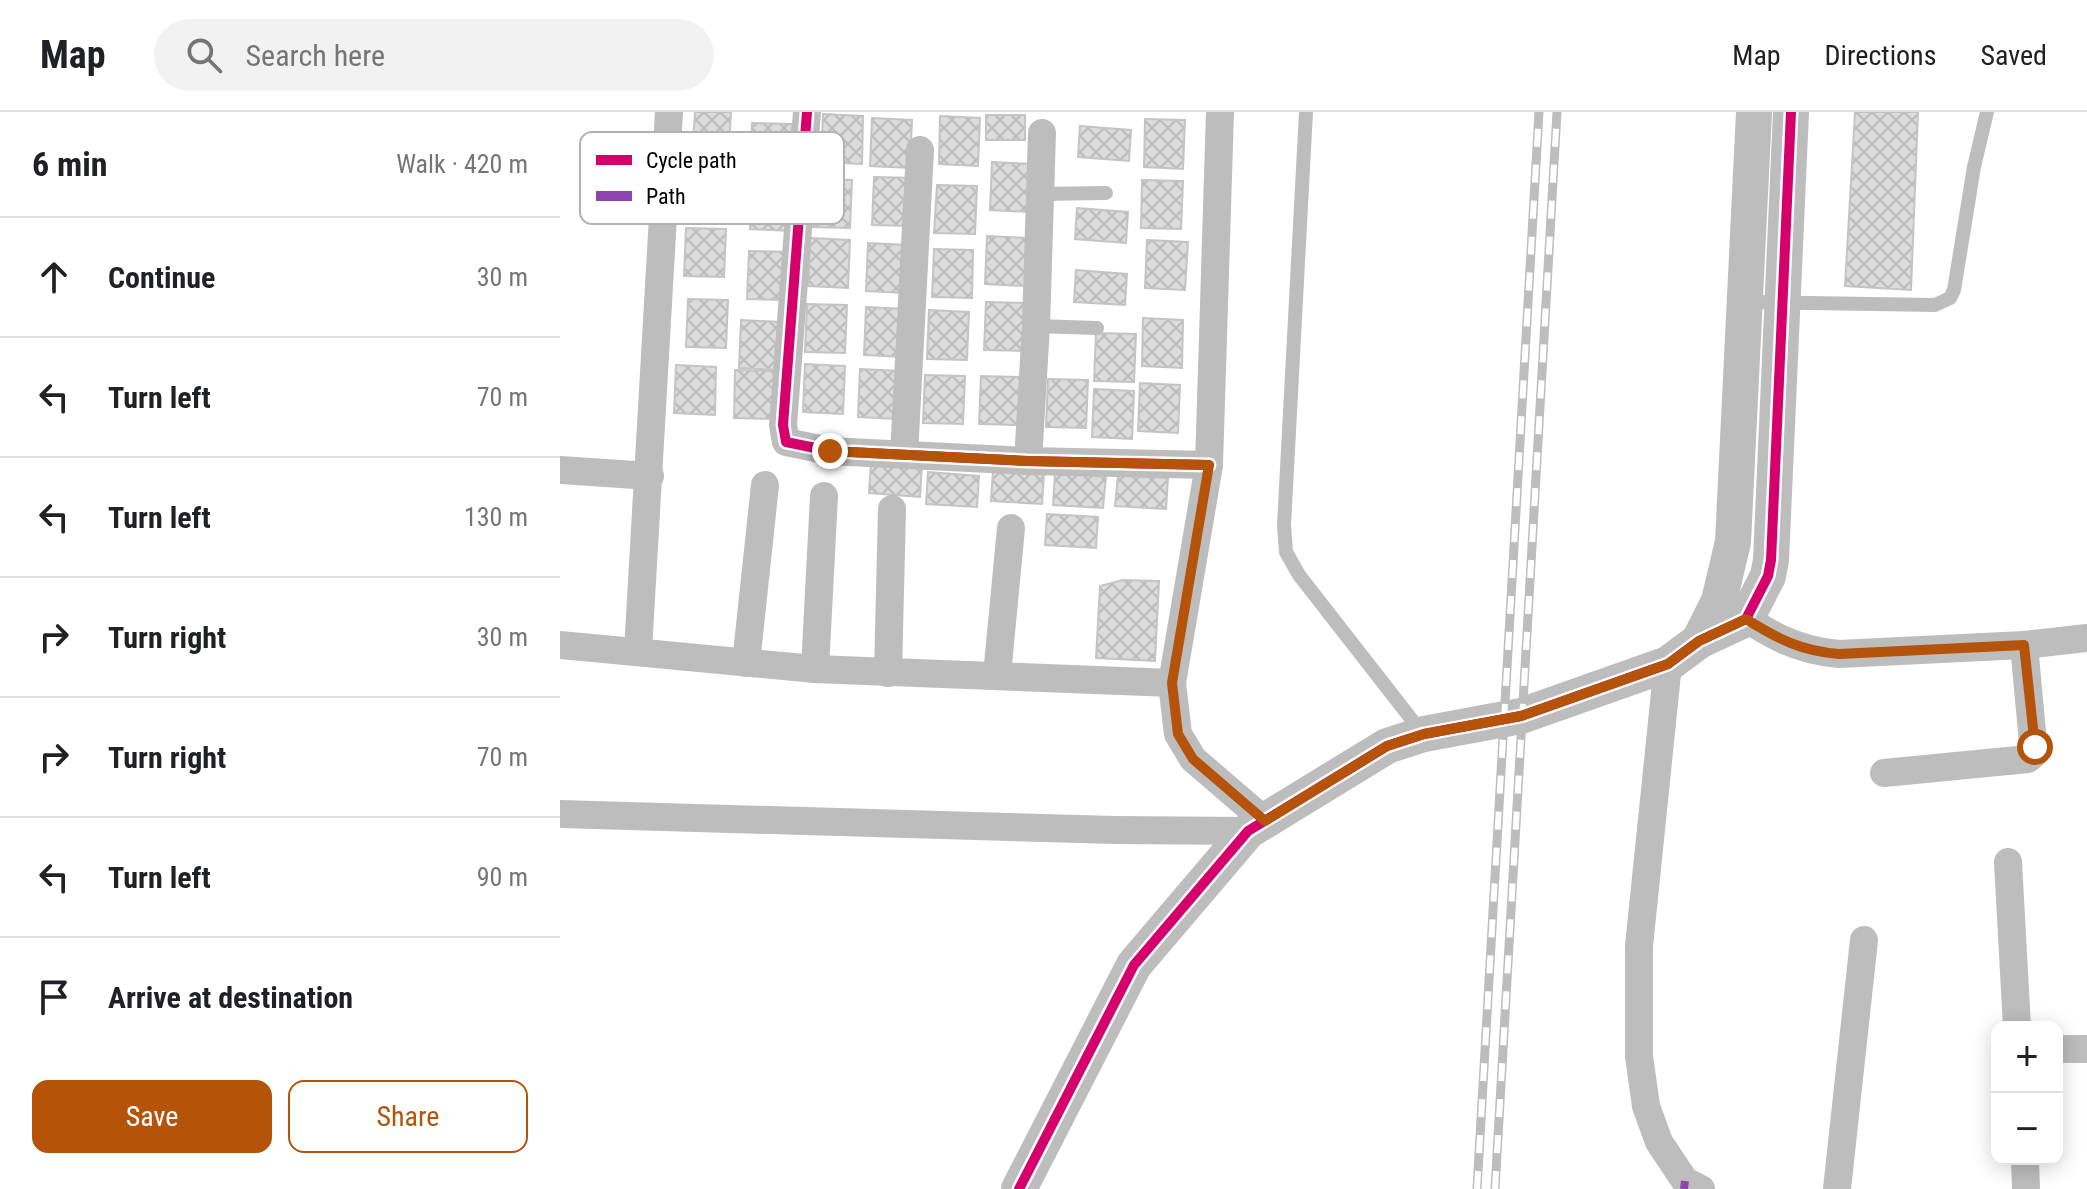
<!DOCTYPE html>
<meta charset="utf-8">
<style>
:root{--surface:#fff;--page:#f2f2f2;--text:#202124;--muted:#757577;--line:#e0e0e0;--accent:#b45309}
body{margin:0;font-family:"Roboto Condensed",sans-serif;background:var(--page);color:var(--text)}
.controls{position:absolute;right:24px;bottom:24px;display:grid;overflow:hidden;border-radius:16px;box-shadow:0 4px 20px #0003}
.controls button{width:72px;height:72px;display:grid;place-items:center;padding:0;border:0;border-bottom:2px solid var(--line);background:var(--surface);color:var(--text);font:40px sans-serif}
.stop{position:absolute;width:24px;height:24px;margin:-18px;border:6px solid #b45309;border-radius:50%;background:#fff}
.stop.end{background:#b45309;border-color:#fff;box-shadow:0 2px 8px #0008}
.list{margin:0;padding:0;list-style:none}
h2{display:flex;justify-content:space-between;align-items:center;height:104px;margin:0;padding:0 32px;font-size:34px}
h2 small{font-size:26px;font-weight:400;color:var(--muted)}
.list li{display:grid;grid-template-columns:52px 1fr auto;gap:24px;align-items:center;box-sizing:border-box;height:120px;padding:0 32px;border-top:2px solid var(--line)}
.list b{display:block;font-size:30px;white-space:nowrap}
.list em{font-size:26px;font-style:normal;color:var(--muted)}
.actions{display:flex;gap:16px;padding:24px 32px}
.actions a{flex:1;padding:18px 0;border:2px solid var(--accent);border-radius:16px;text-align:center;font-size:28px;color:var(--accent)}
.actions .main{background:var(--accent);color:#fff}
.icon{flex:none;width:44px;height:44px;fill:none;stroke:currentColor;stroke-width:2;stroke-linecap:round;stroke-linejoin:round}
.map{position:relative;flex:none;width:1527px;height:1077px;overflow:hidden}
header{display:flex;align-items:center;gap:48px;box-sizing:border-box;height:112px;padding:0 40px;background:var(--surface);border-bottom:2px solid var(--line)}
header strong{font-size:38px}
nav{display:flex;gap:44px;margin-inline-start:auto;font-size:28px}
.search{width:560px;height:72px;background:var(--page);display:flex;align-items:center;gap:20px;box-sizing:border-box;padding:0 28px;border-radius:44px;color:var(--muted);font-size:30px}
main{display:flex}
aside{flex:1;background:var(--surface)}
.map>svg:first-child{display:block}
</style>
<header>
<strong>Map</strong>
<div class="search"><svg class="icon" aria-label="search" viewBox="0 0 24 24"><circle cx="10" cy="10" r="6"/><path d="M15 15l6 6"/></svg>Search here</div>
<nav><a>Map</a><a>Directions</a><a>Saved</a></nav>
</header>
<main>
<aside>
<h2>6 min<small>Walk · 420 m</small></h2>
<ul class="list">
<li><svg class="icon" aria-label="ahead" viewBox="0 0 24 24"><path d="M12 20V5M6 11l6-6 6 6"/></svg><div><b>Continue</b></div><em>30 m</em></li>
<li><svg class="icon" aria-label="left" viewBox="0 0 24 24"><path d="M17 20v-9H6M10 6l-5 5 5 5"/></svg><div><b>Turn left</b></div><em>70 m</em></li>
<li><svg class="icon" aria-label="left" viewBox="0 0 24 24"><path d="M17 20v-9H6M10 6l-5 5 5 5"/></svg><div><b>Turn left</b></div><em>130 m</em></li>
<li><svg class="icon" aria-label="right" viewBox="0 0 24 24"><path d="M7 20v-9h11M14 6l5 5-5 5"/></svg><div><b>Turn right</b></div><em>30 m</em></li>
<li><svg class="icon" aria-label="right" viewBox="0 0 24 24"><path d="M7 20v-9h11M14 6l5 5-5 5"/></svg><div><b>Turn right</b></div><em>70 m</em></li>
<li><svg class="icon" aria-label="left" viewBox="0 0 24 24"><path d="M17 20v-9H6M10 6l-5 5 5 5"/></svg><div><b>Turn left</b></div><em>90 m</em></li>
<li><svg class="icon" aria-label="arrive" viewBox="0 0 24 24"><path d="M6 21V4h12l-3 4 3 4H6"/></svg><div><b>Arrive at destination</b></div></li>
</ul>
<div class="actions"><a class="main">Save</a><a>Share</a></div>
</aside>
<div class="map">
<svg width="1527" height="1077" viewBox="0 0 1527 1077">
<defs>
<pattern id="building-cross-hatch" width="8" height="8" patternUnits="userSpaceOnUse" patternTransform="scale(2)"><rect width="8" height="8" fill="#dcdcdc"/><path d="M0 0l8 8M0 8l8-8" fill="none" stroke="#bbb"/></pattern>
</defs>
<rect width="100%" height="100%" fill="#fff"/>
<g fill="url(#building-cross-hatch)" stroke="#c4c4c4" stroke-width="2">
<polygon points="135,0 171,0 169,33 133,31"/>
<polygon points="1295,0 1358,0 1351,178 1285,174"/>
<polygon points="263,2 303,4 302,52 261,50"/>
<rect x="426" y="3" width="39" height="25"/>
<polygon points="380,4 420,6 418,54 379,52"/>
<polygon points="312,6 352,8 350,56 310,54"/>
<polygon points="585,7 625,8 623,57 584,55"/>
<polygon points="192,11 232,12 230,61 190,59"/>
<polygon points="520,14 571,18 569,49 518,45"/>
<polygon points="432,50 472,52 470,100 430,98"/>
<polygon points="314,65 354,66 352,114 312,113"/>
<polygon points="252,67 292,68 290,116 250,115"/>
<polygon points="582,68 623,69 621,117 581,116"/>
<polygon points="192,69 232,71 230,119 190,117"/>
<polygon points="377,73 417,74 415,122 374,121"/>
<polygon points="517,96 568,100 566,131 515,127"/>
<polygon points="126,116 166,117 164,165 124,164"/>
<polygon points="427,124 467,126 465,174 425,172"/>
<polygon points="250,126 290,128 288,176 248,174"/>
<polygon points="587,128 628,130 625,178 585,176"/>
<polygon points="308,131 348,133 346,181 306,179"/>
<polygon points="374,137 413,138 412,186 372,185"/>
<polygon points="189,139 229,140 227,188 187,187"/>
<polygon points="516,158 567,162 565,193 514,190"/>
<polygon points="128,187 168,188 166,236 126,235"/>
<polygon points="426,190 466,191 464,239 424,238"/>
<polygon points="247,192 287,193 285,241 245,240"/>
<polygon points="306,195 346,197 344,245 304,243"/>
<polygon points="369,198 409,200 407,248 367,247"/>
<polygon points="583,206 623,208 622,256 582,254"/>
<polygon points="181,208 221,210 219,258 179,256"/>
<polygon points="536,221 576,222 574,270 534,269"/>
<polygon points="245,252 285,254 283,302 243,300"/>
<polygon points="116,253 156,255 155,303 114,301"/>
<polygon points="300,257 340,259 338,307 298,305"/>
<polygon points="175,258 215,259 213,307 174,306"/>
<polygon points="365,263 405,264 403,312 363,311"/>
<polygon points="421,264 461,265 459,313 419,312"/>
<polygon points="488,267 528,268 526,316 486,315"/>
<polygon points="580,271 620,273 618,321 578,319"/>
<polygon points="534,277 574,279 572,327 532,325"/>
<polygon points="311,350 362,353 360,385 309,381"/>
<polygon points="433,358 484,361 482,392 431,389"/>
<polygon points="368,360 419,364 417,395 366,392"/>
<polygon points="495,361 546,365 543,396 493,393"/>
<polygon points="558,363 608,366 606,397 555,394"/>
<polygon points="487,402 538,405 536,436 485,433"/>
<polygon points="563,468 599,469 595,549 536,546 540,474"/>
</g>
<g fill="none" stroke-linecap="round" stroke-linejoin="round">
<g stroke="#bdbdbd" stroke-width="14">
<polyline points="746,0 724,413 726,440 739,463 863,622"/>
<polyline points="480,82 546,81"/>
<polyline points="1185,190 1375,193 1390,186 1394,178 1414,55 1427,0"/>
<polyline points="476,214 537,216"/>
</g>
<g stroke="#bdbdbd" stroke-width="28">
<polyline points="247,0 223,313 226,330 270,339 468,349 649,353"/>
<polyline points="660,0 649,353 612,571 618,622 633,647 705,709"/>
<polyline points="344,343 360,38"/>
<polyline points="468,349 476,214 482,21"/>
<polyline points="0,358 90,364"/>
<path d="M1170,496C1207,521 1234,538 1279,542L1464,533L1527,526"/>
<polyline points="0,533 255,557 612,571"/>
<polyline points="78,539 109,0"/>
<polyline points="186,551 205,373"/>
<polyline points="1108,552 1079,834 1079,944 1086,994 1099,1030 1125,1069 1141,1077"/>
<polyline points="255,557 264,384"/>
<polyline points="328,561 332,397"/>
<polyline points="437,563 451,416"/>
<polyline points="1324,661 1468,647 1474,642 1464,533"/>
<polyline points="0,702 555,718 688,719"/>
<polyline points="1448,750 1457,915"/>
<polyline points="1497,937 1527,937"/>
<polyline points="1465,1047 1466,1077"/>
<polyline points="1277,1077 1304,828"/>
</g>
<g stroke="#bdbdbd" stroke-width="36">
<polyline points="1139,529 1159,489 1173,430 1194,0"/>
<polyline points="459,1077 574,853 688,719 827,634 864,622 961,604 1108,552 1139,529 1186,507 1208,464 1211,448 1231,0"/>
</g>
<defs>
<g id="rail">
<polyline points="917,1077 979,0"/>
<polyline points="935,1077 997,0"/>
</g>
</defs>
<use href="#rail" stroke="#bdbdbd" stroke-width="9"/>
<use href="#rail" stroke="#fff" stroke-width="6" stroke-dasharray="18" stroke-linecap="butt"/>
<polyline stroke="#8e44ad" stroke-width="8" stroke-dasharray="16 8" stroke-linecap="butt" points="1124,1077 1125,1069"/>
<defs>
<g id="cycleway">
<polyline points="247,0 223,313 226,330 270,339 468,349 649,353"/>
<polyline points="459,1077 574,853 688,719 827,634 864,622 961,604 1108,552 1139,529 1186,507 1208,464 1211,448 1231,0"/>
</g>
</defs>
<use href="#cycleway" stroke="#fff" stroke-width="15"/>
<use href="#cycleway" stroke="#d6006c" stroke-width="10"/>
</g>
<g fill="none" stroke-linecap="round" stroke-linejoin="round">
<path stroke="#b45309" stroke-width="10" d="M270,339L468,349L649,353L612,571L618,622L633,647L705,709L827,634L864,622L961,604L1108,552L1139,529L1186,507C1218,527 1241,539 1279,542L1464,533L1475,635"/>
</g>
<rect x="20" y="20" width="264" height="92" rx="12" fill="#fff" stroke="#b2b2b2" stroke-width="2"/>
<rect x="36" y="43" width="36" height="10" fill="#d6006c"/>
<rect x="36" y="79" width="36" height="10" fill="#8e44ad"/>
<g font-size="22" fill="#000">
<text x="86" y="56">Cycle path</text>
<text x="86" y="92">Path</text>
</g>
</svg>
<div class="controls">
<button>+</button>
<button>−</button>
</div>
<div class="stop" style="left:1475px;top:635px"></div>
<div class="stop end" style="left:270px;top:339px"></div>
</div>
</main>
